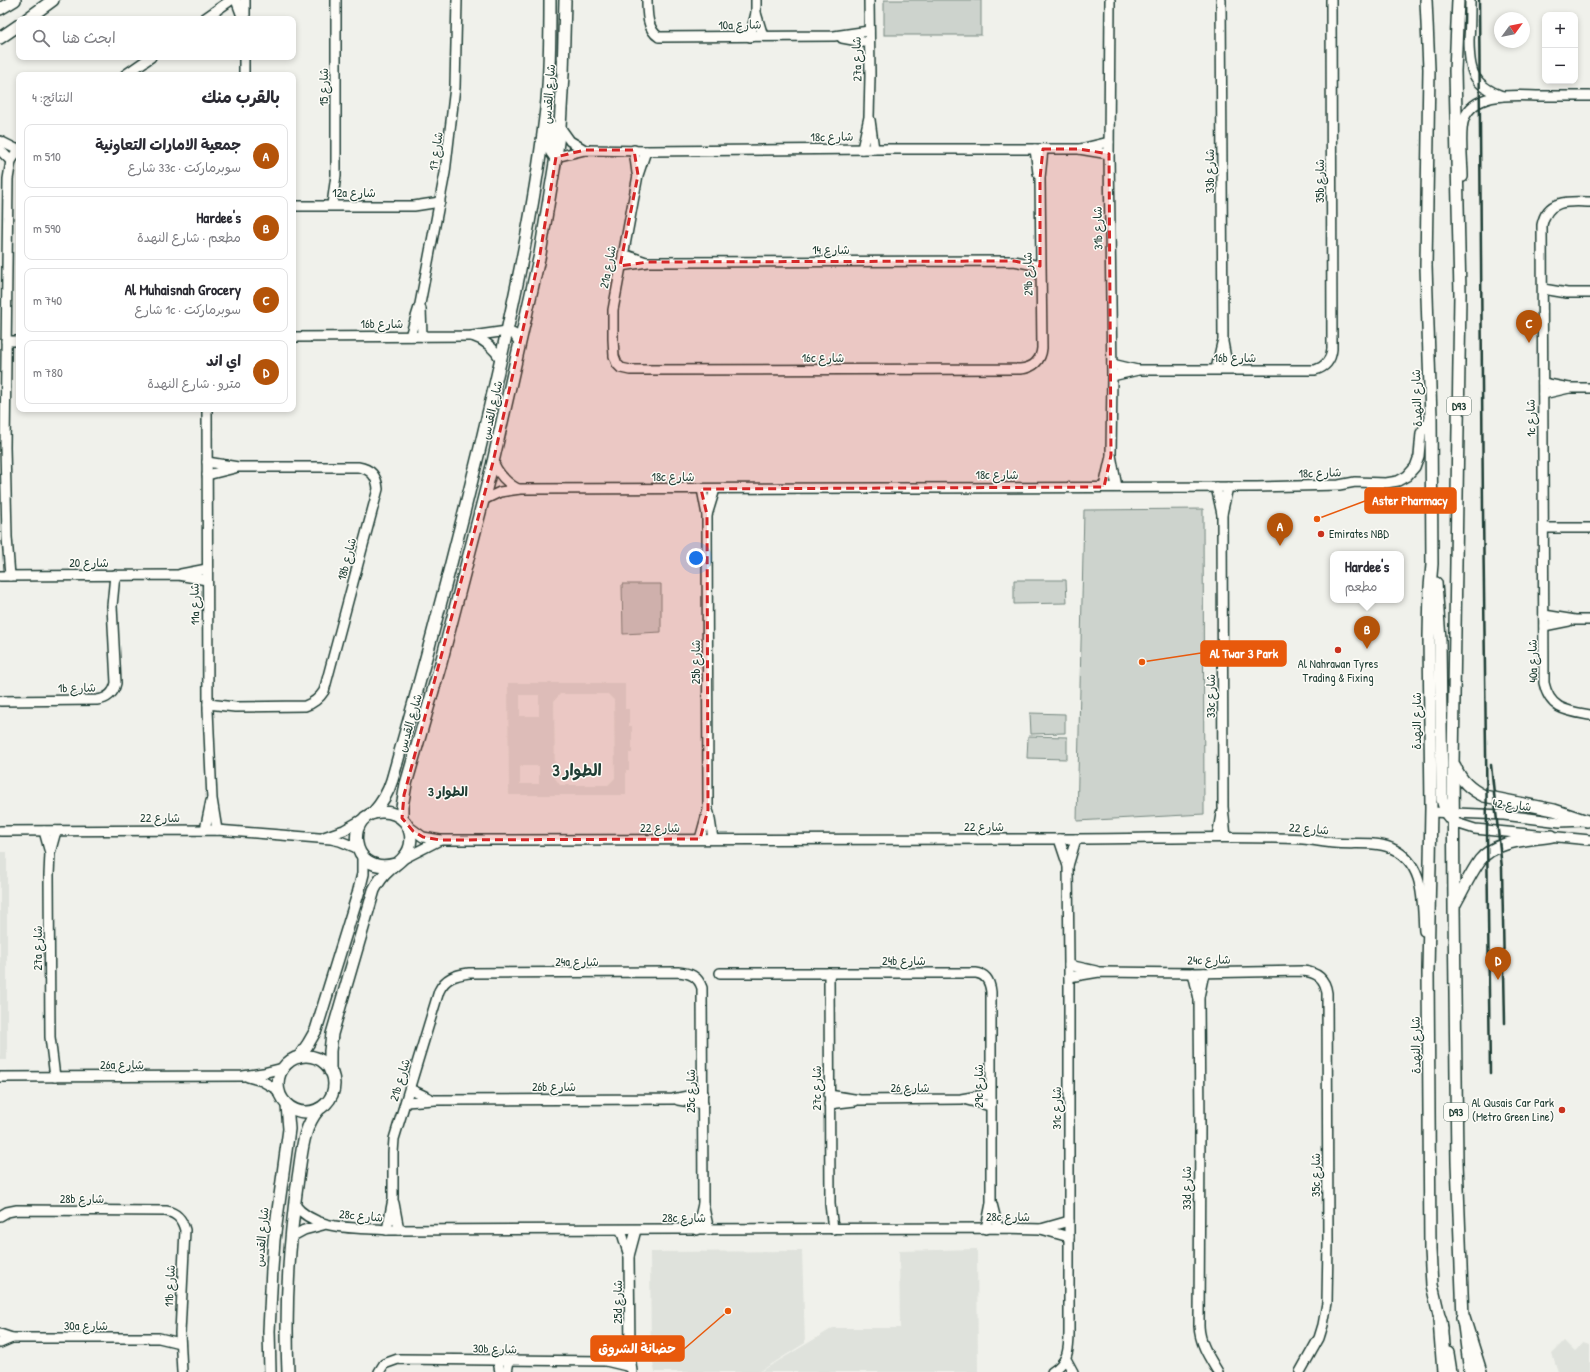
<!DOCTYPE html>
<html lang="ar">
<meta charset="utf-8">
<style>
:root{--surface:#fff;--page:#f2f2f3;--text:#2b2b33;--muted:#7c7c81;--line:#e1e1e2;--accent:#b45309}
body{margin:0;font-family:"Patrick Hand","Playpen Sans Arabic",sans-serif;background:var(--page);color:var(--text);direction:rtl}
.controls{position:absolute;right:12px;top:12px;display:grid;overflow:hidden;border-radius:8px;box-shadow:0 2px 6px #0003}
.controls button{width:36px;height:36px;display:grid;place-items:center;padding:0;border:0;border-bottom:1px solid var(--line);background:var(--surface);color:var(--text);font:20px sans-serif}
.compass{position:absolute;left:1494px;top:12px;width:36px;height:36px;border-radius:50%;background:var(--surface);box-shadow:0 2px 6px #0003;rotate:57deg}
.you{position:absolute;left:696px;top:558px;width:14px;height:14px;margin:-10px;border:3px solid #fff;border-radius:50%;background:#1a73e8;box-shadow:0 0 0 6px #1a73e833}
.badge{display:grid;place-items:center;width:26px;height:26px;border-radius:50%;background:var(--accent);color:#fff;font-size:13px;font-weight:700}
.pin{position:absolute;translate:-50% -33px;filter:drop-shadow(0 1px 2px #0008)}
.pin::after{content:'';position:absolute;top:21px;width:14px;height:12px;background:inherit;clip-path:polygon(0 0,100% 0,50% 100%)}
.popup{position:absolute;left:1330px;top:551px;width:74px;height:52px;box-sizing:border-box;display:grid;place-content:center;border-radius:8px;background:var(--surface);filter:drop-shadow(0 1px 3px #0005);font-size:13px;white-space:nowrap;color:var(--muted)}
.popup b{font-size:15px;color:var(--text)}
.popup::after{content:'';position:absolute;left:50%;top:100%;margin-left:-8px;border:8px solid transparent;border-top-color:var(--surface)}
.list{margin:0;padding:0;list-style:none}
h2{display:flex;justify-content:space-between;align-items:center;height:52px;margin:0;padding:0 16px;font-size:17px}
h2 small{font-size:13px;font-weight:400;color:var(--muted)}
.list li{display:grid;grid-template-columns:26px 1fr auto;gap:12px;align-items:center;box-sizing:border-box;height:64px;margin:0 8px 8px;padding:0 8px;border:1px solid var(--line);border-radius:8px}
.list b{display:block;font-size:15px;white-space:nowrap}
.list p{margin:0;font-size:13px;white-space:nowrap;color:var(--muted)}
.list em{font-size:13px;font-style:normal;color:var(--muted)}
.icon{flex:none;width:22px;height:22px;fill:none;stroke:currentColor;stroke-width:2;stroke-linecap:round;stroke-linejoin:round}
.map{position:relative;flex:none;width:1590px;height:1372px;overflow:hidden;direction:ltr}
.search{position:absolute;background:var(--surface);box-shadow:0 2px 6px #0003;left:16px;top:16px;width:280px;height:44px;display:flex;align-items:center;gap:10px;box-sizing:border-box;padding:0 14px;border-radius:8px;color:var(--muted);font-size:15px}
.panel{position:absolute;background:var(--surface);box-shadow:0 2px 6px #0003;left:16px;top:72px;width:280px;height:340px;border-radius:8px;direction:rtl}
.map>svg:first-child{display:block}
</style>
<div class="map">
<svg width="1590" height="1372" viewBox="0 0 1590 1372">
<rect width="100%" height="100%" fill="#f0f1eb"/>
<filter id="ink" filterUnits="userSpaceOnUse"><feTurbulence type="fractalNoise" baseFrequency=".025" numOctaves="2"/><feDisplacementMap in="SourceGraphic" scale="8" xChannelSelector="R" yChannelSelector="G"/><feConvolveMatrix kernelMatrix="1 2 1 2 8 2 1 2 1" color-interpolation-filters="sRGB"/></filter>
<g filter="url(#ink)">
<g fill="#dfe2dc" fill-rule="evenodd">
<path d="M508,683H625V709H629V726H632V753H629V770H626V795H509ZM560,694H608L614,700L615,778L608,785H560L555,778L554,701ZM520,695H539V716H520ZM520,766H539V784H520Z"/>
<rect x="0" y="852" width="7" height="208"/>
<polygon points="977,1249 978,1372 760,1372 833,1328 900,1328 899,1251"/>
<polygon points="802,1251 805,1343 759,1372 655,1372 651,1355 650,1252"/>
<polygon points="1564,1341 1575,1352 1584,1343 1590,1345 1590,1372 1558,1372 1552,1353"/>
</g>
<g fill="#cdd3cd" stroke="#768880">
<rect x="884" y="0" width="97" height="35"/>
<polygon points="1203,509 1204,814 1077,821 1084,510"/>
<polygon points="1014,580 1066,580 1067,603 1014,604"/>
<polygon points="622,584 661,584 661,632 623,634"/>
<polygon points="1030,713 1065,714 1065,733 1031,734"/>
<polygon points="1028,736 1067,737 1067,759 1027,758"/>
</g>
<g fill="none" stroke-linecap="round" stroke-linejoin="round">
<defs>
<g id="minor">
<polyline points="236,0 243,19"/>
<path d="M647,0C647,12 647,30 659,37L834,36L869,31"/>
<polyline points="756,0 756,13 763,36"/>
<polyline points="1110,0 1109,154 1112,376 1111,455 1117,487"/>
<polyline points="1221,0 1223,342 1228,369"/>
<path d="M1470,0C1470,13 1470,27 1469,40C1469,70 1472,85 1502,96"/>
<polyline points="245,18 245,0"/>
<polyline points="204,19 231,0"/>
<polyline points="750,37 756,13"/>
<polyline points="842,38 869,43"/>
<polyline points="125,75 151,57"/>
<polyline points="244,75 244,57"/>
<polyline points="870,120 874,149"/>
<polyline points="560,127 570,141 585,150"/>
<polyline points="0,141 18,150"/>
<polyline points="862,149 869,117 870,76 869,0"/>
<polyline points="1035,149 1038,173"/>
<polyline points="1080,149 1109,142"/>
<polyline points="0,150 11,161"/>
<polyline points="634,150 637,173"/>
<path d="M646,151L638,175L613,310V339L614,356L617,364L621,368L630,370L1020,369C1033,368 1041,361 1042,348L1040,178L1043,149"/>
<polyline points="556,157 585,150 646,151 874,149 1079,149 1109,154"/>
<path d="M1463,177C1463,161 1459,132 1464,119C1475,90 1517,96 1541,96C1557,96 1574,96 1590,96"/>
<path d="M1590,202C1569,201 1547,199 1542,225L1544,683C1550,710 1567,711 1590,715"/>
<polyline points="332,205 336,175 336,0"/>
<polyline points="293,206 414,206 440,202"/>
<polyline points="623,254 646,262"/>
<polyline points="620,266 648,262 1014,261 1040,266"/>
<polyline points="1543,289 1567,293 1590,293"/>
<polyline points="421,309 422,336"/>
<polyline points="410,336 420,304 445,173 455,87 457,0"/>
<path d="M472,336C485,340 494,348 501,360"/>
<polyline points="293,337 472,336 507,331 514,334 520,344"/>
<polyline points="6,341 19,341"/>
<polyline points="1112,364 1137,370"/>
<polyline points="1216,369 1222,343"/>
<path d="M1112,376L1138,370H1315C1326,367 1331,360 1332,349L1331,0"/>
<polyline points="1543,383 1569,388 1590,388"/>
<polyline points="1543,394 1569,388"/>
<polyline points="207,409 208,710 212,799 217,830"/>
<path d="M207,462L238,467H358C371,469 377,476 378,489L324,691C319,699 314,703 305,706L235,707L208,704"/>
<path d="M493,462C499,475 506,483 518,489"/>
<polyline points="207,475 235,468"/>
<polyline points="1104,487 1111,456"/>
<polyline points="1216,487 1222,514 1223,807 1226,837"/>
<polyline points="483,500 500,492 520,489 1257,487 1339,485 1355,482 1386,483 1398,481 1407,476 1415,467 1419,456 1421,433 1431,418"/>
<polyline points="1222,514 1228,487"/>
<polyline points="707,515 715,489"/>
<polyline points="1544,528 1590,528"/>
<polyline points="181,574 207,569"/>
<polyline points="0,576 178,575 207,580"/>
<polyline points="10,576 7,537 5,447 8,179 11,161 19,149"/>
<polyline points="1544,615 1575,620 1590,620"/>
<polyline points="1544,626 1569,621"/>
<path d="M0,701L97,700C107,699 114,693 116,683L112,606L115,575"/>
<polyline points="1431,812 1504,815 1560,822 1585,821"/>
<polyline points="709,813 713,839"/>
<polyline points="1453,822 1475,829 1590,840"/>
<path d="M408,826L423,837L440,840C652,840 865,839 1077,839C1152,839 1227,835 1303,839C1313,840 1324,842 1334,843C1352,845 1374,841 1391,848C1425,863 1422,900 1424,931"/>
<polyline points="205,830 211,801"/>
<polyline points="0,831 217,830 331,839 340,841 357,848"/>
<polyline points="44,831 50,853"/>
<polyline points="324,837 344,830 365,818"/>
<polyline points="1217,837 1221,814"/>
<polyline points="700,839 708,810 707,515 702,489"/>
<polyline points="403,859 440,840"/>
<polyline points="1068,866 1076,839"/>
<polyline points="1069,965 1096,971"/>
<path d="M720,973H976C986,974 990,982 991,992V1203L986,1229"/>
<polyline points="829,973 830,1204 833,1229"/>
<path d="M1193,973L1199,999L1200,1127L1199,1326C1200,1344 1209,1357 1218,1372"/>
<path d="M1069,977L1099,972L1193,973L1302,971C1317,972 1325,978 1327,993L1328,1242L1327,1303L1323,1325L1319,1338L1300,1372"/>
<polyline points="1199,997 1204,973"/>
<polyline points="0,1077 243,1076 263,1073 283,1068"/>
<polyline points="55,1077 50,1037 49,875 50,853 56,831"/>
<polyline points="248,1077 262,1081 278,1090"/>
<polyline points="410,1089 433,1100"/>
<polyline points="829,1095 860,1100 961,1099 990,1094"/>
<polyline points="678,1100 703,1104"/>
<polyline points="967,1100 990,1106"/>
<polyline points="406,1102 434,1100 673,1099 703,1093"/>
<polyline points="829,1104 855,1101"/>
<polyline points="394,1203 399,1230"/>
<path d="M294,1204C316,1232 355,1227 387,1230L998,1228L1041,1229L1069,1237"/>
<polyline points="703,1204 709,1230"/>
<polyline points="992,1204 998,1228"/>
<path d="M0,1216L7,1212L17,1210L166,1211C177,1213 182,1219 185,1230L180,1333L182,1372"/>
<polyline points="1041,1229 1069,1221"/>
<path d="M387,1230L393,1199V1153L394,1139L439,991C445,978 455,975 469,973L678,972C690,973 698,976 702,988L703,1204L697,1230"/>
<polyline points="621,1230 629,1256 630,1354 632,1372"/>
<polyline points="291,1237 304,1230 323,1225"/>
<polyline points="629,1256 636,1230"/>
<polyline points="0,1334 12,1338 159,1338 180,1343"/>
<polyline points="0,1343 12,1338"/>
<polyline points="1066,1359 1073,1372"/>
<polyline points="498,1361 500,1372"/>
<polyline points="606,1361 631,1367"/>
<polyline points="379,1372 384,1364 398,1359 606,1361 630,1354"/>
<polyline points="507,1372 509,1361"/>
<path d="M1052,1372C1068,1362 1069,1350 1069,1333V965L1068,866L1059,839"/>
</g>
<g id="major">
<polyline points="1426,0 1429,69 1426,266 1431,418 1432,564 1430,587 1429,636 1431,808 1428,972 1430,1250 1432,1285 1442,1328"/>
<polyline points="1458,0 1455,71 1460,294 1453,764 1454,907 1457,1162 1463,1318 1470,1372"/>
<polyline points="0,9 15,0"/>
<polyline points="27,19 53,0"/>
<polyline points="0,38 19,25"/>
<path d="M551,126C550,137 546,150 556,157"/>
<polyline points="1436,583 1440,640 1442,799 1446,813 1453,822"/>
<path d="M1455,766C1461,781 1470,789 1484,796L1554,810L1587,821"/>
<path d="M373,813C382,803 388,793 392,780C430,647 465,514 496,380C517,288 537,194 547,100C550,67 550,33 550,0"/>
<polyline points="402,818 402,807 406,784 441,663 493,462 540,254 556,157 560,127 563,74 565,0"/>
<path d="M1455,904C1463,890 1470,874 1480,860C1496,840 1529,840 1552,836"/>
<circle cx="306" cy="1084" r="28"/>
<polyline points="299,1057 308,1044 316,1030 358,894 363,874 363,857"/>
<path d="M330,1071V1051L332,1034L374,890C378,882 383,875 389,870C393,866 399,863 403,858C413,848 413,833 405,822C399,815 392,812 383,812C344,810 348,877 395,864"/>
<polyline points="1448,1353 1451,1372"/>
<polyline points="270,1372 269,1331 272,1269 274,1240 289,1129 287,1105"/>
<path d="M288,1372C285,1307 289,1242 298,1178C302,1154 302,1128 319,1109"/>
</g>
<g id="highway">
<polyline points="1463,1318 1480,1372"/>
<polyline points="1440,1320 1444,1372"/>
</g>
</defs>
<use href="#minor" stroke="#1f3d34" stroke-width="12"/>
<use href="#major" stroke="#1f3d34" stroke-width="14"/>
<use href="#highway" stroke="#1f3d34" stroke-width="16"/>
<use href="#minor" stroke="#fdfcf7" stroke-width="9"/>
<use href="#major" stroke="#fdfcf7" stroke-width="11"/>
<use href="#highway" stroke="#fdfcf7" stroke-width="13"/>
<g stroke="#1f3d34" stroke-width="2.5">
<polyline points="1479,0 1483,511 1490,1073"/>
<polyline points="1491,765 1502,868 1505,1023"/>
</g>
</g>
</g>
<path fill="#d62828" fill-opacity="0.2" stroke="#d62828" stroke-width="3" stroke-dasharray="8 5" stroke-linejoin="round" d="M1043,149H1079L1109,154L1111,455L1104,487L701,489L707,515L708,810L700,839L440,840L423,837L413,831L402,818L404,795L493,462L540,254L556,157L585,150H634L638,175L620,266L648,262L1014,261L1040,266V178Z"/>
<g fill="#c8321e" stroke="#fdfcf7" stroke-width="1.5">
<circle cx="1321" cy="534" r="4"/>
<circle cx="1338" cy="650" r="4"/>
<circle cx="1562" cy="1110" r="4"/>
</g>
<g text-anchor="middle" stroke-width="3" stroke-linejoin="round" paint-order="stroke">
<g fill="#fdfcf7" stroke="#62766e" stroke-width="1">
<rect x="1447" y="397" width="24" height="18" rx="3"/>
<rect x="1444" y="1103" width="24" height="18" rx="3"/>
</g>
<g font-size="11" font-weight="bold" fill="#1f3d34">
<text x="1459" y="410">D93</text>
<text x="1456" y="1116">D93</text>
</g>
<g font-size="12" fill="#1f3d34" stroke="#fdfcf7">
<text transform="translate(740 25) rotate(-1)" y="4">10a شارع</text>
<text transform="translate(857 59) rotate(-91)" y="4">27a شارع</text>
<text transform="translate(324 87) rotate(-90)" y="4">شارع 15</text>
<text transform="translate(549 94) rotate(-86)" y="4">شارع القدس</text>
<text transform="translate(832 137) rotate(-1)" y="4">18c شارع</text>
<text transform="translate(436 151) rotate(-82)" y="4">شارع 17</text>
<text transform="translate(1210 171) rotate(-90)" y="4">33b شارع</text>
<text transform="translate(1320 181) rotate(-90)" y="4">35b شارع</text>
<text x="354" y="197">12a شارع</text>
<text transform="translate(1098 228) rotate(-91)" y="4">31b شارع</text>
<text x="831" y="254">شارع 14</text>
<text transform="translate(608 267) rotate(-79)" y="4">21a شارع</text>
<text transform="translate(1028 274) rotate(-91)" y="4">29b شارع</text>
<text x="382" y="328">16b شارع</text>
<text x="823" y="362">16c شارع</text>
<text x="1235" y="362">16b شارع</text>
<text transform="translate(1417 398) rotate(-92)" y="4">شارع النهدة</text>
<text transform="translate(492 410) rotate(-77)" y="4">شارع القدس</text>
<text transform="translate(1531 418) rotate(-91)" y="4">1c شارع</text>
<text transform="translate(1320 473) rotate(-2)" y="4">18c شارع</text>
<text x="997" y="479">18c شارع</text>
<text x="673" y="481">18c شارع</text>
<text transform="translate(347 559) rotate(-75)" y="4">18b شارع</text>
<text x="89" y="567">شارع 20</text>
<text transform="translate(195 604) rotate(-91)" y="4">11a شارع</text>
<text transform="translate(1533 661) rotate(-91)" y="4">40a شارع</text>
<text transform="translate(696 662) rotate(-90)" y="4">25b شارع</text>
<text transform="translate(77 688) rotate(-1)" y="4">1b شارع</text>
<text transform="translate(1211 696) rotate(-90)" y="4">33c شارع</text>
<text transform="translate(1417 721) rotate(-90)" y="4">شارع النهدة</text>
<text transform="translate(410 723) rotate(-74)" y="4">شارع القدس</text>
<text transform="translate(1512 805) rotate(6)" y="4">شارع 42</text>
<text x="160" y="822">شارع 22</text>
<text x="984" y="831">شارع 22</text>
<text x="660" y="832">شارع 22</text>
<text transform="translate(1309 829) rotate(4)" y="4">شارع 22</text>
<text transform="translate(38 948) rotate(-90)" y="4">27a شارع</text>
<text transform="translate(1209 960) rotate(-1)" y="4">24c شارع</text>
<text x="904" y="965">24b شارع</text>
<text x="577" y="966">24a شارع</text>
<text transform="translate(1416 1045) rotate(-91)" y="4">شارع النهدة</text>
<text x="122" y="1069">26a شارع</text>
<text transform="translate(400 1080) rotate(-73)" y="4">21b شارع</text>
<text transform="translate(979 1086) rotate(-90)" y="4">29c شارع</text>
<text x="554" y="1091">26b شارع</text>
<text transform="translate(817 1088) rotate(-90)" y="4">27c شارع</text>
<text x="910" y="1092">شارع 26</text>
<text transform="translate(691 1091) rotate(-90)" y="4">25c شارع</text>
<text transform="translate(1057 1108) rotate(-90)" y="4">31c شارع</text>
<text transform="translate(1316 1175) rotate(-90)" y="4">35c شارع</text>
<text transform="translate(1187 1188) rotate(-90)" y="4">33d شارع</text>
<text x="82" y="1203">28b شارع</text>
<text transform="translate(361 1216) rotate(5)" y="4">28c شارع</text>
<text x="1008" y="1221">28c شارع</text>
<text x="684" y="1222">28c شارع</text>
<text transform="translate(262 1237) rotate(-85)" y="4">شارع القدس</text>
<text transform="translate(170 1286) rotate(-87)" y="4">11b شارع</text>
<text transform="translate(618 1302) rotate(-90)" y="4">25d شارع</text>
<text x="86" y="1330">30a شارع</text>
<text transform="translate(495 1349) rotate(1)" y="4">30b شارع</text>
</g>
<g font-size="12" fill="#1f3d34" stroke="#fdfcf7" text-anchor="start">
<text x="1329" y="538">Emirates NBD</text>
<text x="1338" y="668" text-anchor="middle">Al Nahrawan Tyres<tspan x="1338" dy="14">Trading &amp; Fixing</tspan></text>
<text x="1554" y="1107" text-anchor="end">Al Qusais Car Park<tspan x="1554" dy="14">(Metro Green Line)</tspan></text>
</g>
<g font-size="13" font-weight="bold" fill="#1f3d34" stroke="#fdfcf7">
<text x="448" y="796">الطوار 3</text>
</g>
<g font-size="16" font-weight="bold" fill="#1f3d34" stroke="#fdfcf7">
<text x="577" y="776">الطوار 3</text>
</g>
</g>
<path fill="none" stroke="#e8590c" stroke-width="1.5" d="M1317 519L1365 501M1142 662L1201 653M728 1311L684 1349"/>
<g fill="#e8590c" stroke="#fdfcf7" stroke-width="1.5">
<circle cx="1317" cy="519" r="4"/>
<circle cx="1142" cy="662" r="4"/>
<circle cx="728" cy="1311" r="4"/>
</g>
<g fill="#e8590c" stroke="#e8590c" stroke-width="1.5">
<rect x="1365" y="488" width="91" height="25" rx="4"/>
<rect x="1201" y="641" width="85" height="25" rx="4"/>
<rect x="591" y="1336" width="93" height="25" rx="4"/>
</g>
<g font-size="13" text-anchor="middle" font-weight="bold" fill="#fff">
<text x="1410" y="505">Aster Pharmacy</text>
<text x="1244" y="658">Al Twar 3 Park</text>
<text x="637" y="1353">حضانة الشروق</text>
</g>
</svg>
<div class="controls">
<button>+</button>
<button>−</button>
</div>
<svg class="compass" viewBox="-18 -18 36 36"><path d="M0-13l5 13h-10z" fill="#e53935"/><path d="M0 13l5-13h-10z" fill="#7c7c81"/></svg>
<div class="you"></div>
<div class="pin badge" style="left:1280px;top:546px">A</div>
<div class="pin badge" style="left:1367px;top:649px">B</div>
<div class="popup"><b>Hardee's</b>مطعم</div>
<div class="pin badge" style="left:1529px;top:343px">C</div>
<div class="pin badge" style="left:1498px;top:980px">D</div>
<div class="search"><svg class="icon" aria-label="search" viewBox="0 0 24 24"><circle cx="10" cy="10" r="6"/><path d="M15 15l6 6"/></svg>ابحث هنا</div>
<section class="panel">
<h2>بالقرب منك<small>النتائج: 4</small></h2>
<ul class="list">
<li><span class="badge">A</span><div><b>جمعية الامارات التعاونية</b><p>سوبرماركت · 33c شارع</p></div><em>510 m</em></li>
<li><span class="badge">B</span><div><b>Hardee's</b><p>مطعم · شارع النهدة</p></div><em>590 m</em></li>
<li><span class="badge">C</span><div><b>Al Muhaisnah Grocery</b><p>سوبرماركت · 1c شارع</p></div><em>740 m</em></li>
<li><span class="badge">D</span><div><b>اي اند</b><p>مترو · شارع النهدة</p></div><em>780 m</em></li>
</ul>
</section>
</div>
